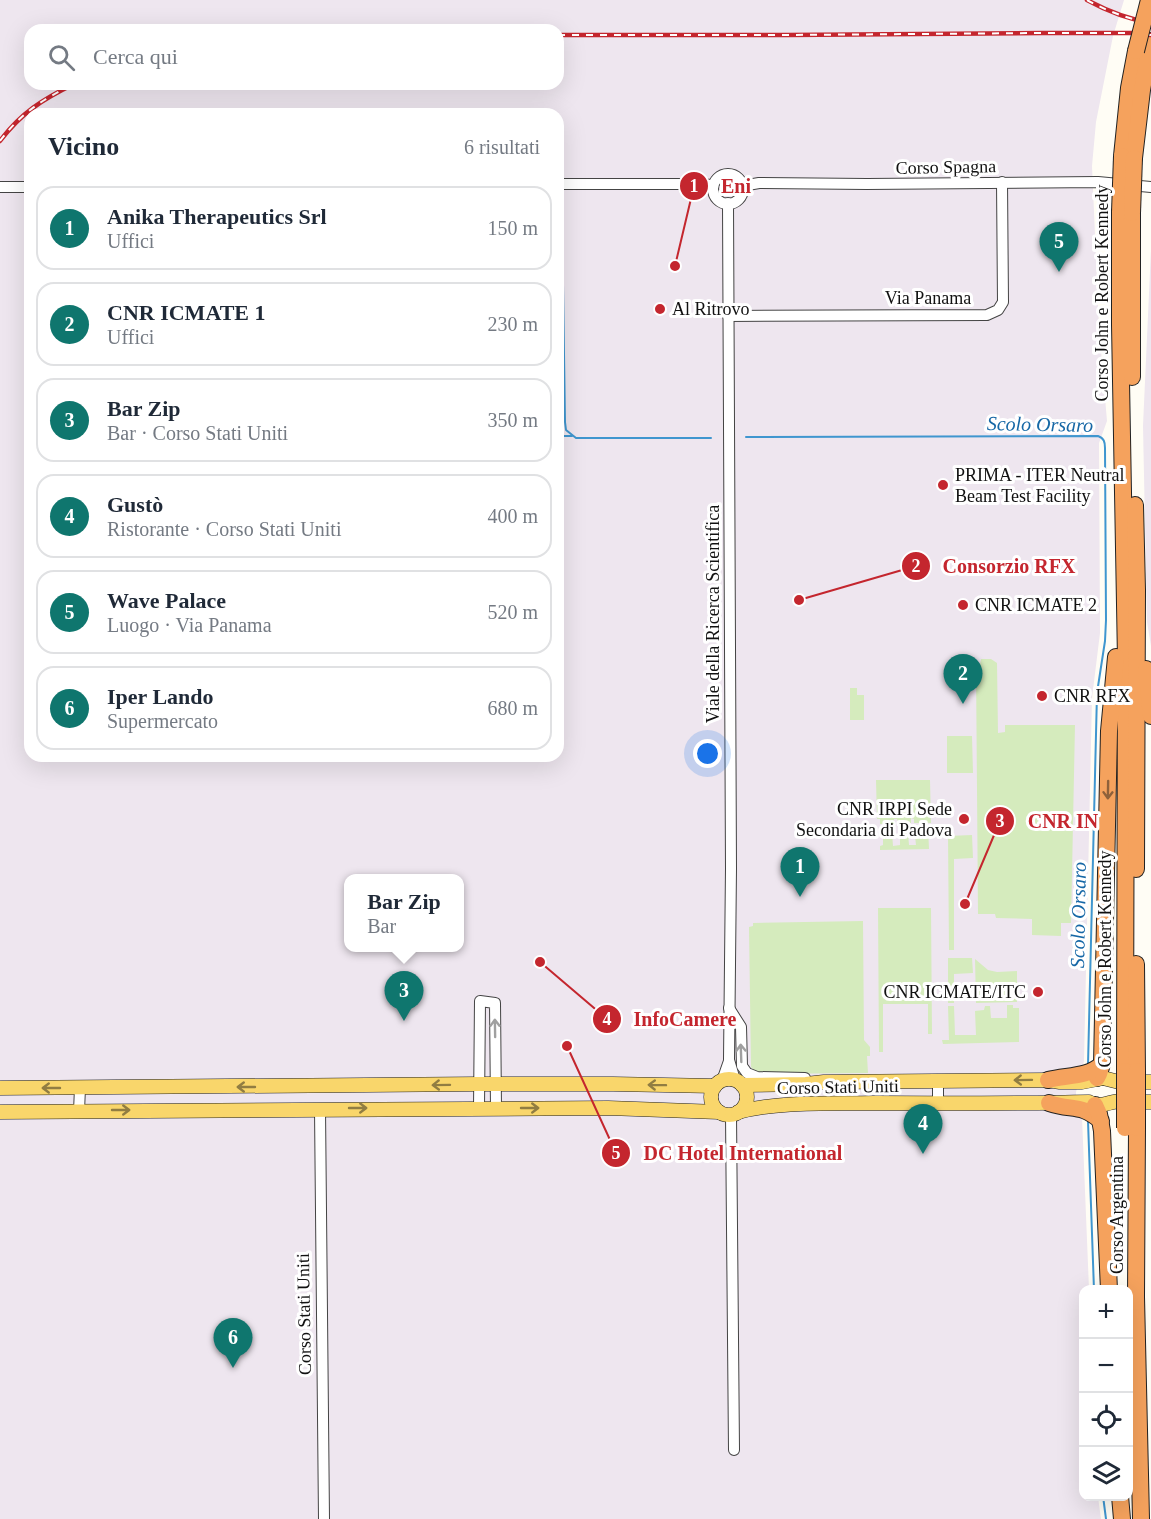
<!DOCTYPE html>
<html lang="it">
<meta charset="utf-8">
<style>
:root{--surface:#fff;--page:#f2f2f3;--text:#1f2937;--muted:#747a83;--line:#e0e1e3;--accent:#0f766e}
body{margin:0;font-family:"Times New Roman",serif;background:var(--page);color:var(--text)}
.controls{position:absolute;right:18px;bottom:18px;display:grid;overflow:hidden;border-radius:12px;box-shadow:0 6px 24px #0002}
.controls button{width:54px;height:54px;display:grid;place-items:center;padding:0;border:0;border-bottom:2px solid var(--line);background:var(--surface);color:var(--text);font:30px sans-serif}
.you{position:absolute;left:708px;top:754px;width:21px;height:21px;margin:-15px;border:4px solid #fff;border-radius:50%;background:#1a73e8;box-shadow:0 0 0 9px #1a73e833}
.badge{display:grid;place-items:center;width:39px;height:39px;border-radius:50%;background:var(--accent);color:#fff;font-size:20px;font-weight:700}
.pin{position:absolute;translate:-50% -50px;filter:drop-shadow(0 2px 3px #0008)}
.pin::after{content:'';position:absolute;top:32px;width:21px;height:18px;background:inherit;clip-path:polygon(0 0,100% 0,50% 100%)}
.popup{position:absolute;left:344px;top:874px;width:120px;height:78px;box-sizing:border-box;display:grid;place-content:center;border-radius:12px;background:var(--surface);filter:drop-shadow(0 2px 4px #0005);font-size:20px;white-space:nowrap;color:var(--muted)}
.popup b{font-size:22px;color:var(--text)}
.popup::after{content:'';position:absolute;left:50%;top:100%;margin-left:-12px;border:12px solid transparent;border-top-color:var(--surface)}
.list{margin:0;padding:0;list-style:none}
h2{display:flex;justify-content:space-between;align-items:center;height:78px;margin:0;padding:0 24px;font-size:26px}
h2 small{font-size:20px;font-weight:400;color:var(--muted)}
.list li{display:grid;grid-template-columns:39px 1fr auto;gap:18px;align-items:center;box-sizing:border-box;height:84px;margin:0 12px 12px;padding:0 12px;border:2px solid var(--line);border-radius:18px}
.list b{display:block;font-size:22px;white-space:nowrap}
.list p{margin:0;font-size:20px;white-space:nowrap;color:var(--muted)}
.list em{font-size:20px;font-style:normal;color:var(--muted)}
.icon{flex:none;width:33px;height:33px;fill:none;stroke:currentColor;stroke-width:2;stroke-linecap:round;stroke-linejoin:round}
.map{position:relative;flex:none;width:1151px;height:1519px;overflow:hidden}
.search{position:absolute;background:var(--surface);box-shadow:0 6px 24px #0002;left:24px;top:24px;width:540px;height:66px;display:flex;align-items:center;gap:15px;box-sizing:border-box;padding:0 21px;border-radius:18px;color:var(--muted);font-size:22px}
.panel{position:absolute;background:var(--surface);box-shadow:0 6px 24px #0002;left:24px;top:108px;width:540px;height:654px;border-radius:18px}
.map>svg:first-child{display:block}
</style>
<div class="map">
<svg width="1151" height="1519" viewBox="0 0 1151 1519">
<rect width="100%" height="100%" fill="#fffdf5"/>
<g fill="#eee6ef" fill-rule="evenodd">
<path d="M0,0H1124L1113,36L1096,122L1092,166L1099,327L1107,421L1099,443L1100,633L1092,698L1084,1061L1076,1092L1077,1115L1082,1117L1089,1289L1084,1290V1496L1098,1497L1101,1519H0ZM30,30H558V84H30ZM30,114H558V756H30ZM348,878H460V948H348Z"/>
<polygon points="1151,249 1151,646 1147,622 1143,426"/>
</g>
<g fill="#d5ebbd">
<polygon points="981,659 991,659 997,663 998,733 1005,732 1005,725 1075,725 1071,923 1061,923 1061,936 1032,935 1032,919 996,918 995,914 978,914 976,665 980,665"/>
<polygon points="850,688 857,688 857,695 864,695 864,720 850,720"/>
<polygon points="947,736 972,736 973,773 947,773"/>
<polygon points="876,780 930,780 931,823 914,823 914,819 911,818 911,823 898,824 897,819 894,819 894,824 880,824 880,819 877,819"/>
<polygon points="880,827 894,827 894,832 892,833 893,846 900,845 900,833 898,832 898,827 911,827 911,832 908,833 909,845 916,845 914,827 928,827 929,849 880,850 880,846 883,845 883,833 880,833"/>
<polygon points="972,835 973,858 954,859 954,950 949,950 948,836"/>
<polygon points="878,908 931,908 932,1034 928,1034 928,1004 883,1004 883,1052 879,1052"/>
<polygon points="863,921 864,1040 870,1047 870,1056 867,1056 868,1073 757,1074 751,1067 749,927 753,926 753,923"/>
<polygon points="948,958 972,958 973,973 954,974 954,1003 948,1003"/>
<polygon points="975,959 988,970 997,972 1017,971 1017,1002 976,1003"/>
<polygon points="1007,1005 1013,1005 1013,1008 1019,1008 1019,1042 943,1044 942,1040 949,1040 948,1006 954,1006 955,1035 976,1035 975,1011 984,1010 985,1006 990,1006 991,1018 1007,1018"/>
</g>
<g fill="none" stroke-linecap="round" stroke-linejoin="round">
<g stroke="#3f96cf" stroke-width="2">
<polyline points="562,216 565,422 566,430 576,438 711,438"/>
<polyline points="558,436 572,436"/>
<path d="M746,437L1098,436C1104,438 1105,442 1105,448L1106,620L1105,641L1097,693L1088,1065"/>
<polyline points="1088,1121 1094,1290"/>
<polyline points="1103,1496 1106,1519"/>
</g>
<defs>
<g id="minor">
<circle cx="728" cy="189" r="15"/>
<polyline points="558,184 695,184 713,185"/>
<polyline points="742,186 759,183 867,184 1098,182 1151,187"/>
<polyline points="0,187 30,187"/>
<polyline points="728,203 731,868 729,1060 735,1080"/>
<polyline points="728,316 987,315 998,310 1003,302 1002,182"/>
<polyline points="729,1008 741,1027 742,1066 747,1073 757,1077 805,1078"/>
<polyline points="722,1081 729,1061"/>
<polyline points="938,1081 938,1103"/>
<polyline points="479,1108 480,1001 495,1003 496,1108"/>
<polyline points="320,1109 324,1519"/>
<polyline points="79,1111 80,1088"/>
<polyline points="731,1115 734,1450"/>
</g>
<g id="major">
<circle cx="729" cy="1097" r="18"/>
<polyline points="742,1085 806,1084 824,1082 1048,1080 1060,1082 1082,1082 1103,1078 1119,1082 1151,1082"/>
<polyline points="0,1088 479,1084 613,1084 715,1086"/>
<polyline points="0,1112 608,1108 719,1112"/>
<path d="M738,1112C780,1101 831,1104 874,1103C946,1103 1017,1104 1089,1102C1100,1109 1109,1101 1122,1101C1131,1101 1141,1102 1151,1102"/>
</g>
<g id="highway">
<polyline points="1122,156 1129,88 1136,51"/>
<polyline points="1134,158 1142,90 1151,41"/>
<polyline points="1120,212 1120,325 1126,660 1125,1071"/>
<polyline points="1132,213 1132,377"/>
<polyline points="1135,505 1137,590 1136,869"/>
<polyline points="1146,669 1151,716"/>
<polyline points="1136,964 1137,1071"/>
<polyline points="1097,1078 1099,1074 1102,1064 1109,731 1116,657"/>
<path d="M1048,1080C1067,1075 1087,1078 1102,1064"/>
<path d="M1049,1103C1072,1111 1081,1103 1101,1121"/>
<polyline points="1095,1105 1099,1114 1102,1131 1109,1290"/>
<polyline points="1137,1128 1136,1297 1141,1519"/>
<polyline points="1120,1496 1122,1519"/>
</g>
</defs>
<use href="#minor" stroke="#444" stroke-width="12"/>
<use href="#major" stroke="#222" stroke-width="15"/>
<use href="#highway" stroke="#222" stroke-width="18"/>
<use href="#minor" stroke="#fff" stroke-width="10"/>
<use href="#major" stroke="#f9d66b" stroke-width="14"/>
<use href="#highway" stroke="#f5a25d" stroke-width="16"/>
<defs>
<g id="rail">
<path d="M1087,0C1107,11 1128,19 1151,23"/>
<polyline points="558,35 787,35 1042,33 1133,33 1151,35"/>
<path d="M0,141C21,113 43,99 74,84"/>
</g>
</defs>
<use href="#rail" stroke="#c4262e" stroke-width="4.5"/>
<use href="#rail" stroke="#fff" stroke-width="2" stroke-dasharray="7" stroke-linecap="butt"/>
<defs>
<g id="highway-bridge">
<polyline points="1136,51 1149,0"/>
<polyline points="1120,212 1122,156"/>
<polyline points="1132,213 1134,158"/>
<polyline points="1125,1071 1125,1128"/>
<polyline points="1137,1128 1137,1071"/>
</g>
</defs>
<use href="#highway-bridge" stroke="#222" stroke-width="18" stroke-linecap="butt"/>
<use href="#highway-bridge" stroke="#f5a25d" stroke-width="16"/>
</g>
<defs><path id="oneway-shaft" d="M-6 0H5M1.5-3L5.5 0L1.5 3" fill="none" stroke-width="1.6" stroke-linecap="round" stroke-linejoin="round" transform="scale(1.5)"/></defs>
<use stroke="#8e613b" href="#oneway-shaft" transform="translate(1108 790) rotate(91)"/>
<g stroke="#a0a0a0">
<use href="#oneway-shaft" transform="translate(495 1028) rotate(-91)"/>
<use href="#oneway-shaft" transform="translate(741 1053) rotate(-92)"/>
</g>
<g stroke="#917d42">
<use href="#oneway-shaft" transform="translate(1023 1080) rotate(179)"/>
<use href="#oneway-shaft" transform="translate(441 1085) rotate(179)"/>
<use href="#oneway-shaft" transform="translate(657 1085) rotate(-179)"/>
<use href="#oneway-shaft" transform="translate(246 1087) rotate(180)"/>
<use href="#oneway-shaft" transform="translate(51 1088) rotate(-180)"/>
<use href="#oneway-shaft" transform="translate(358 1108)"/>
<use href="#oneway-shaft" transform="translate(530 1108)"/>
<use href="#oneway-shaft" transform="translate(121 1110)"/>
</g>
<g fill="#c4262e" stroke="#fff" stroke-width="2">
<circle cx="660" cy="309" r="6"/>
<circle cx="943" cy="485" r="6"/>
<circle cx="963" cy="605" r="6"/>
<circle cx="1042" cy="696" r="6"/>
<circle cx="964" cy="819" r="6"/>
<circle cx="1038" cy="992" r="6"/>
</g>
<g text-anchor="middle" stroke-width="6" stroke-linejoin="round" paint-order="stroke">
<g font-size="18" fill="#111" stroke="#fff">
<text transform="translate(946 167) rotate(-1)" y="6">Corso Spagna</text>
<text transform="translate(1102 293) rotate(-90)" y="6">Corso John e Robert Kennedy</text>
<text x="928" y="304">Via Panama</text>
<text transform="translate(713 614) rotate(-90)" y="6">Viale della Ricerca Scientifica</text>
<text transform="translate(1105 959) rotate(-90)" y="6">Corso John e Robert Kennedy</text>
<text transform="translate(838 1087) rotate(-1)" y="6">Corso Stati Uniti</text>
<text transform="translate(1117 1215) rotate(-90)" y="6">Corso Argentina</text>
<text transform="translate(304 1314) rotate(-91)" y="6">Corso Stati Uniti</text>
</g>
<g font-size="18" fill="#111" stroke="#fff" text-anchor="start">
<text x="672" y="315">Al Ritrovo</text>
<text x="955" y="481">PRIMA - ITER Neutral<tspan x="955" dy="21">Beam Test Facility</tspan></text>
<text x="975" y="611">CNR ICMATE 2</text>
<text x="1054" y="702">CNR RFX</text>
<text x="952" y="815" text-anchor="end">CNR IRPI Sede<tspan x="952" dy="21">Secondaria di Padova</tspan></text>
<text x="1026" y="998" text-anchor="end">CNR ICMATE/ITC</text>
</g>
<g font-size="20" font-style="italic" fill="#1768a6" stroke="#fff">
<text transform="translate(1040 424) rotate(1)" y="7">Scolo Orsaro</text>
<text transform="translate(1078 915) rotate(-89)" y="7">Scolo Orsaro</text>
</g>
</g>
<path fill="none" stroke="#c4262e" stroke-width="2" d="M675 266L694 186M799 600L916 566M965 904L1000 821M540 962L607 1019M567 1046L616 1153"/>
<g fill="#c4262e" stroke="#fff" stroke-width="2">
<circle cx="675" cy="266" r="6"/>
<circle cx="799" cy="600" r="6"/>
<circle cx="965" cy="904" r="6"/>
<circle cx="540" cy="962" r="6"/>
<circle cx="567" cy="1046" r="6"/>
<circle cx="694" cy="186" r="15"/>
<circle cx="916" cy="566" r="15"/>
<circle cx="1000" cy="821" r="15"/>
<circle cx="607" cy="1019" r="15"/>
<circle cx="616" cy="1153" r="15"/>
</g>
<g font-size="18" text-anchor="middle" font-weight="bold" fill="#fff">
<text x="694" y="192">1</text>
<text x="916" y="572">2</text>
<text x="1000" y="827">3</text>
<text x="607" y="1025">4</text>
<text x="616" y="1159">5</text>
</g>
<g font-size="20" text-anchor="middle" font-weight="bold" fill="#c4262e" stroke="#fff" stroke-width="6" stroke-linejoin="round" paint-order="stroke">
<text x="736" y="193">Eni</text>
<text x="1009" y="573">Consorzio RFX</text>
<text x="1063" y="828">CNR IN</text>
<text x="685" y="1026">InfoCamere</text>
<text x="743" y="1160">DC Hotel International</text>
</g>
</svg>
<div class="controls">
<button>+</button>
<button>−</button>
<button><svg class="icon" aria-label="locate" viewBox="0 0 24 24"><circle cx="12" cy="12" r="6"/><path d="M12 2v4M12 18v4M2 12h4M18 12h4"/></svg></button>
<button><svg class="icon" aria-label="layers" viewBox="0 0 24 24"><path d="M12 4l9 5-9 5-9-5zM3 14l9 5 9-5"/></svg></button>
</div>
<div class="you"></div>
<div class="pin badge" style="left:800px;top:897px">1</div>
<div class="pin badge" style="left:963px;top:704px">2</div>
<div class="pin badge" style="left:404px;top:1021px">3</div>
<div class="popup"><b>Bar Zip</b>Bar</div>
<div class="pin badge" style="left:923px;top:1154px">4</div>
<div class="pin badge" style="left:1059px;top:272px">5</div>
<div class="pin badge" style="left:233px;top:1368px">6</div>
<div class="search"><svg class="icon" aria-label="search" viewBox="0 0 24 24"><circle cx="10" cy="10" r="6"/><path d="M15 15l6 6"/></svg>Cerca qui</div>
<section class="panel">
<h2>Vicino<small>6 risultati</small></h2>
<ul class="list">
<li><span class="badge">1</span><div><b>Anika Therapeutics Srl</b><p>Uffici</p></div><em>150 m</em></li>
<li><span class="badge">2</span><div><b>CNR ICMATE 1</b><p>Uffici</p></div><em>230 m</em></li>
<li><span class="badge">3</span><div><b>Bar Zip</b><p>Bar · Corso Stati Uniti</p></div><em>350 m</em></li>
<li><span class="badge">4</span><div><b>Gustò</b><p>Ristorante · Corso Stati Uniti</p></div><em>400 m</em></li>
<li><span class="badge">5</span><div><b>Wave Palace</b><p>Luogo · Via Panama</p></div><em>520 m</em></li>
<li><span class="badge">6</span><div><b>Iper Lando</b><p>Supermercato</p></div><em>680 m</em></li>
</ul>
</section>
</div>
